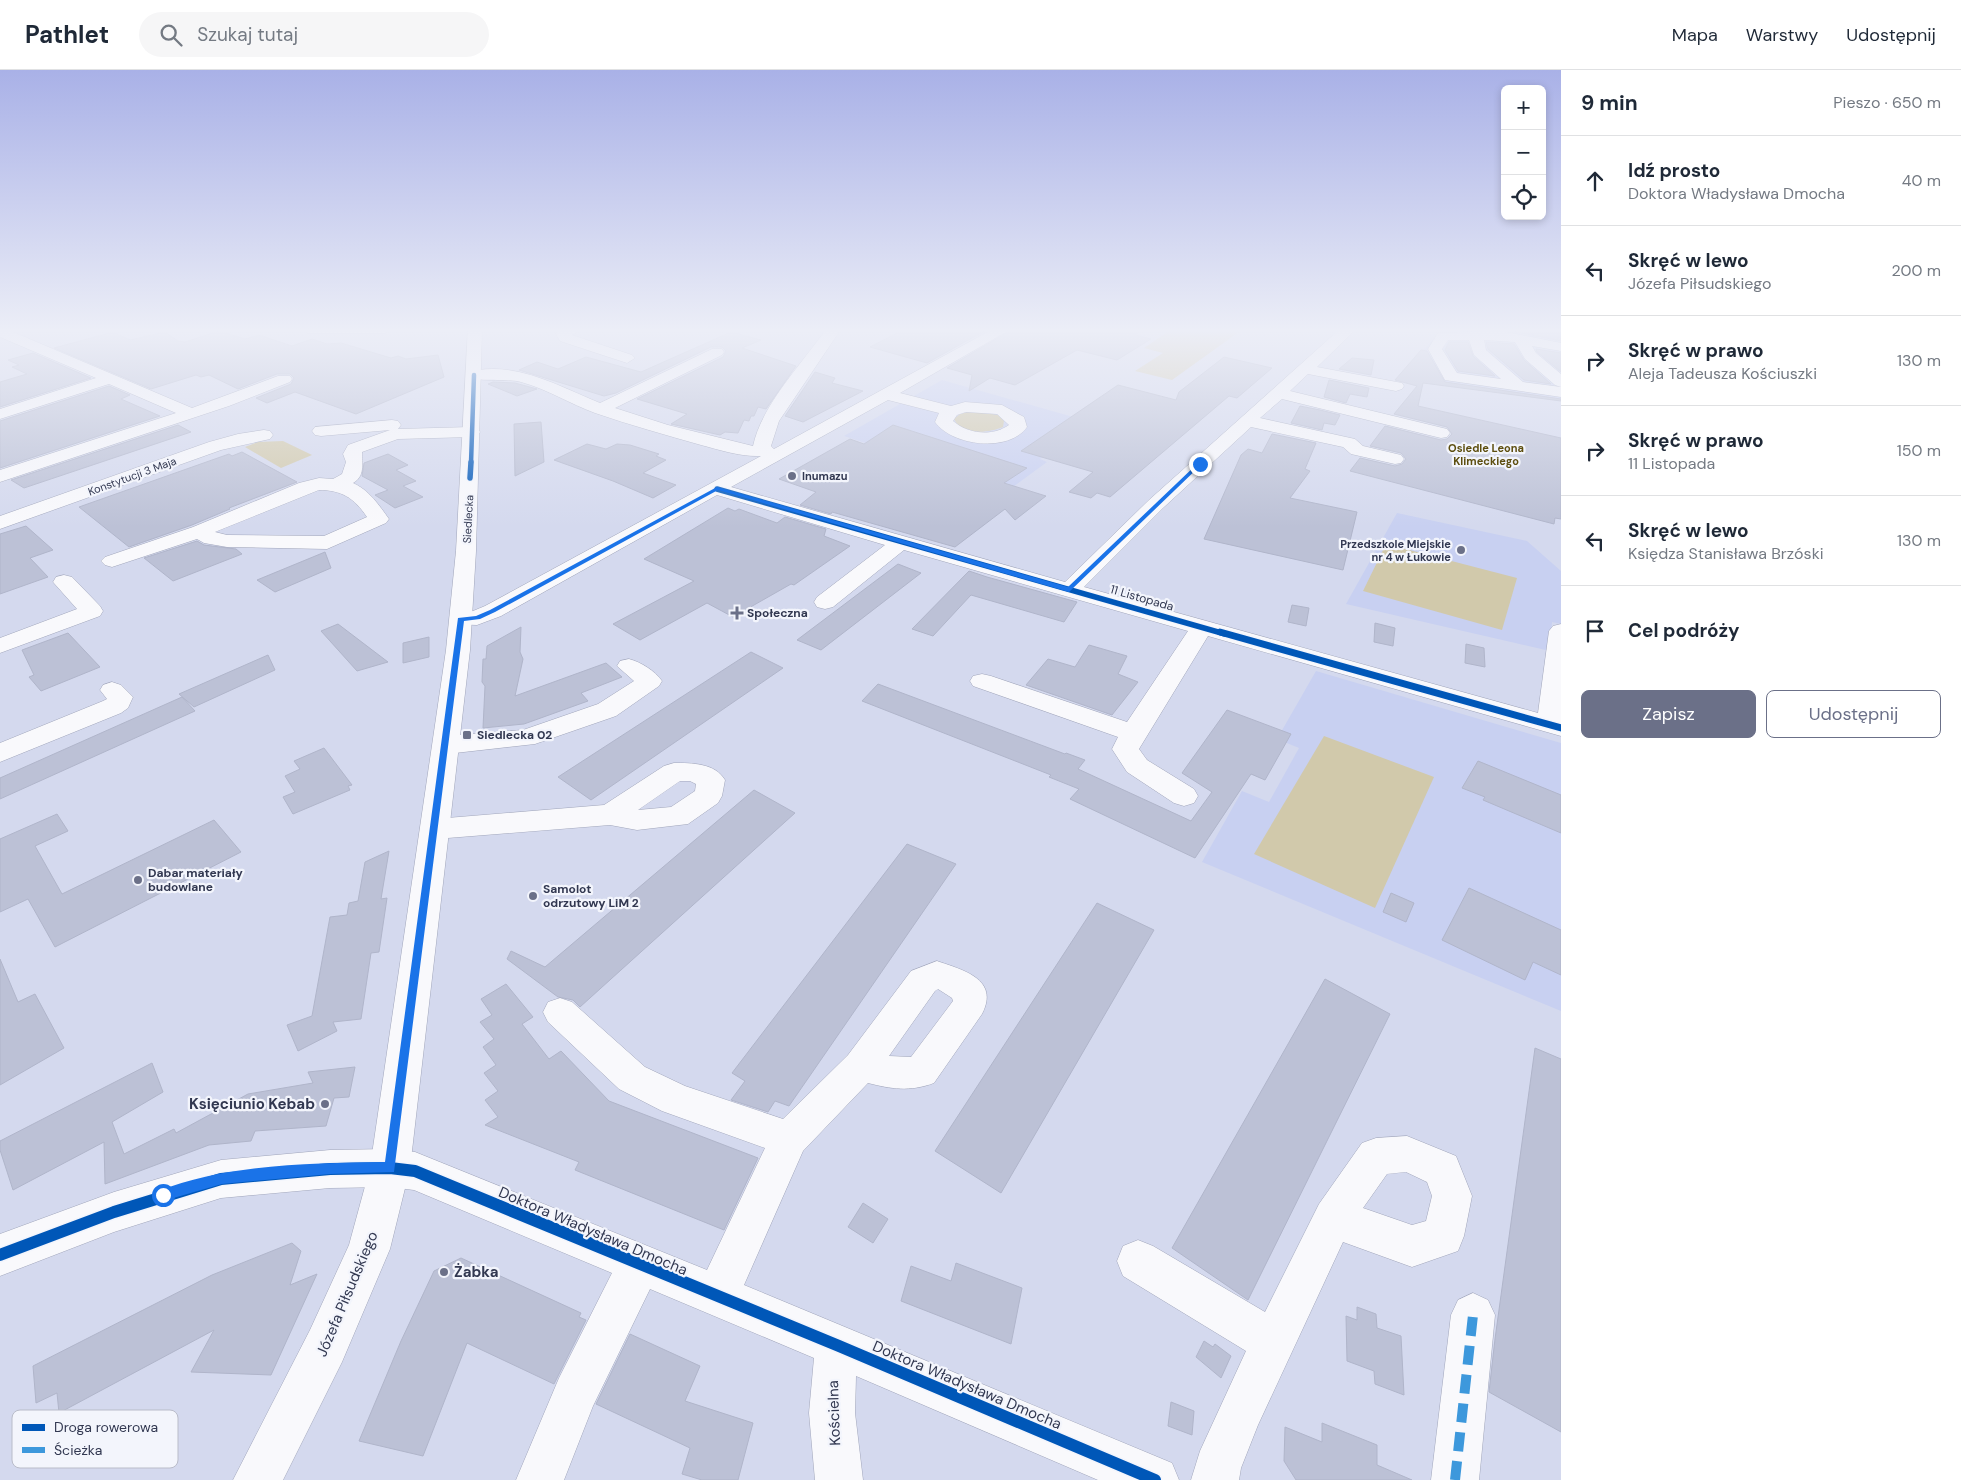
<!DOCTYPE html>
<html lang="pl">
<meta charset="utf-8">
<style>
:root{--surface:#fff;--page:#f6f6f7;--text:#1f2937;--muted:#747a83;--line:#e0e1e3;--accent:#6b7088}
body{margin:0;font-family:"DM Sans",sans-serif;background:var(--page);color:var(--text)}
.controls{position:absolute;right:15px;top:15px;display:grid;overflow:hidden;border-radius:8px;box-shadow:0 2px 8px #0003}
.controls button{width:45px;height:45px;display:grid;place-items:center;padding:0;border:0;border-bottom:1px solid var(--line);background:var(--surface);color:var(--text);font:25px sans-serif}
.stop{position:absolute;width:15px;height:15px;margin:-11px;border:4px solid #1a73e8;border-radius:50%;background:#fff}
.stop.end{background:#1a73e8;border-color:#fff;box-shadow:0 1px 5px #0008}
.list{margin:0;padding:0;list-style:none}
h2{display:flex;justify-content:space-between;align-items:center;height:65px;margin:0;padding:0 20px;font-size:21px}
h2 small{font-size:16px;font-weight:400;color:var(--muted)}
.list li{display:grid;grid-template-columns:32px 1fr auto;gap:15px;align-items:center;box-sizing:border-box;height:90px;padding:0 20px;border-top:1px solid var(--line)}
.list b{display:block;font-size:19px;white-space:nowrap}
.list p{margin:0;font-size:16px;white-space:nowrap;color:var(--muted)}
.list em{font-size:16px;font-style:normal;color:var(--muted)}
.actions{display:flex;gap:10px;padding:15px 20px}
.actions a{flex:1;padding:11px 0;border:1px solid var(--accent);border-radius:8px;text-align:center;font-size:18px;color:var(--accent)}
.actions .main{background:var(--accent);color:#fff}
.icon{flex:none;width:28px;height:28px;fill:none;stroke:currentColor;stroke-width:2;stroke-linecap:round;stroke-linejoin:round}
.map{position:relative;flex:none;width:1561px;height:1410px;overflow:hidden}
header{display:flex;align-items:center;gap:30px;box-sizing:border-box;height:70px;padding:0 25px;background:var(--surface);border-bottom:1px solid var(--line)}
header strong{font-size:24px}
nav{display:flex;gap:28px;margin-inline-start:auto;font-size:18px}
.search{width:350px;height:45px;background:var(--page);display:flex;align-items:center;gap:12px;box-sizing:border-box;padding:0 18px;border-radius:28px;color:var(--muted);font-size:19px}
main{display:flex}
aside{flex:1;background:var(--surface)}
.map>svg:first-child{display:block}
</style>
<header>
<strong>Pathlet</strong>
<div class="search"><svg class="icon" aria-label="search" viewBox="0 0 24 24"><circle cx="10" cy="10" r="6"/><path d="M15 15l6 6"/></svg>Szukaj tutaj</div>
<nav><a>Mapa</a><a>Warstwy</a><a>Udostępnij</a></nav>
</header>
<main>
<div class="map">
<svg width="1561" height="1410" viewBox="0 0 1561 1410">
<rect width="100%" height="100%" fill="#d4d9ee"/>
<g fill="#c8d0f1">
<polygon points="1442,259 1561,259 1561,331 1399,308"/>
<polygon points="942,310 1091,352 1040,389 1047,392 1009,420 844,366"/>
<polygon points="1397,443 1527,471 1561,501 1561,554 1552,552 1550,581 1346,534"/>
<polygon points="1316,601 1561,673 1561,941 1202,792 1242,721 1269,732 1299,678 1277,669"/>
</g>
<g fill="#d1c9ab">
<polygon points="1172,259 1243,259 1172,310 1135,301 1163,283 1144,278"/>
<path d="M972,341L998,345L1004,351L1003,357C989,363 962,366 954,349L960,344Z"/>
<polygon points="283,371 312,385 281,398 245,377 258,372"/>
<polygon points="1386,474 1517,508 1502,560 1363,521"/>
<polygon points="1324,666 1434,707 1375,838 1254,784"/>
</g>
<g fill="#bcc1d6" stroke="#b0b5ca">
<polygon points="905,259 988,259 927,293 870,277"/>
<polygon points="1013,259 1144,259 1135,265 1151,269 1117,290 1077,280 1015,315 990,308 969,321 972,305 947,298"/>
<polygon points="1503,259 1561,259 1561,271"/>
<polygon points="219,261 245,269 259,265 292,276 312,269 327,274 341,273 391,288 398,286 406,289 438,285 444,307 356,344 295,322 267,333 256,328 291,314 294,308 290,304 277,304 238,319 209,305 201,307 196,305 151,319 54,278 113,262 130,270 165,262 178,271 185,272"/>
<polygon points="731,262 761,270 742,278 796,296 766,339 758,337 754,346 751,346 749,351 744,350 738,363 725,362 720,365 671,354 687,344 637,329 723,287 726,281 722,277 711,277 616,323 604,326 519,300 537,292 558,299 586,287 641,302"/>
<polygon points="1449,272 1468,272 1473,286 1495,306 1458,301 1445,280"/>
<polygon points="1486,272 1514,274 1524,290 1551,314 1524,310 1488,279"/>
<polygon points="1536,279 1561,283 1561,302 1537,282"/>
<polygon points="1421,280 1427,281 1445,312 1561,329 1561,331 1423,313 1418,336 1561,368 1561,449 1555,448 1554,454 1350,401 1360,388 1395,396 1402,394 1406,389 1401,383 1370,376 1385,356 1441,370 1447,369 1452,364 1447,357 1394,344 1417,316 1395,310"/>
<polygon points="33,283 91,308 0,337 0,312 27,304 12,297 19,295 8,290"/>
<polygon points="1224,287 1272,298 1237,328 1229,326 1110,427 1097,423 1091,428 1069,422 1093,402 1021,381 1118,315 1176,330 1179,322"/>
<polygon points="1352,288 1374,290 1371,305 1339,299"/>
<polygon points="815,302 835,308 832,313 863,321 803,352 785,346"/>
<polygon points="1329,310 1369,318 1367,327 1350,324 1346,333 1324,327"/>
<polygon points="493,312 515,313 537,319 517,326 488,314"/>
<polygon points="109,316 130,325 121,329 160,346 0,398 0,351"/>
<polygon points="1300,336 1320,340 1340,345 1335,355 1324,353 1322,360 1291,353"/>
<polygon points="541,352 544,392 515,406 514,354"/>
<polygon points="178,355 191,362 24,418 11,410"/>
<polygon points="893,355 1027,398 1004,413 1046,426 1015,450 1005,439 955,477 832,442 831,444 800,435 816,422 779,409 850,369 864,374"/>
<polygon points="1272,364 1316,373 1305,399 1310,401 1290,428 1357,442 1343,500 1204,469 1241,385 1248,379 1262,383"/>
<polygon points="587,374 606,379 617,374 630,375 659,384 656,386 666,390 643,403 676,415 653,428 613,411 554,390"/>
<polygon points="242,382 297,412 229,438 230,439 192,455 129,477 79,437 229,384 232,386"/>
<polygon points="388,384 408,395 396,400 416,411 403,416 423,427 395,438 375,425 388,420 362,406 364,393"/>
<polygon points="728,438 735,441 739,439 777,453 785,447 826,459 824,466 850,476 794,515 791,514 733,547 707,533 640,570 613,554 694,511 644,489"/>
<polygon points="26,456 53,480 30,488 48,507 0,524 0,464"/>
<polygon points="197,471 204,475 236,479 242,484 173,511 144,488"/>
<polygon points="325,482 331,498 275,522 257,510"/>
<polygon points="898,494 921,503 821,580 797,570"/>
<polygon points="969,501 987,507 1077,532 1064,552 971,525 933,566 912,559"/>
<polygon points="1292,535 1309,538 1306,556 1288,552"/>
<polygon points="1375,553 1395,558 1393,576 1374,572"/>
<polygon points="338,554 388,592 357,601 321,561"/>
<polygon points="521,557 520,582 523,589 515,626 606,593 622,607 581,623 588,631 524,654 483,658 485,616 482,612 483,589 486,589 487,576"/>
<polygon points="68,563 100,597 41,621 29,607 34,605 22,580"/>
<polygon points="429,567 429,587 403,593 403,573"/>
<polygon points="1466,574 1484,578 1485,597 1465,593"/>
<polygon points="1089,575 1127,586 1118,604 1138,612 1112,645 1026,615 1048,589 1075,597"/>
<polygon points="751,582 783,598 591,730 558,707"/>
<polygon points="268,585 275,600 194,637 179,624"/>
<polygon points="878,614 1065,684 1066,683 1085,690 1078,699 1191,751 1212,722 1182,703 1227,640 1291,664 1265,710 1251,704 1195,788 1070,729 1079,719 1049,707 1051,705 862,631"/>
<polygon points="182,627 195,641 0,729 0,708"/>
<polygon points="324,678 352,715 348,716 350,720 293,744 283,727 295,722 285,706 300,699 294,691"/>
<polygon points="1478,691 1561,725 1561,763 1483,730 1485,727 1462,718"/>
<polygon points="754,720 795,743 580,937 573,930 558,927 507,889 511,881 545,897"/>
<polygon points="57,744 68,761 35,776 62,824 214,750 241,782 55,877 28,829 0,842 0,769"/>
<polygon points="907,774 956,794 789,1036 775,1031 768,1042 731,1030 745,1011 732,1003"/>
<polygon points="389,781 381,829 387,828 379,882 371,883 361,949 333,952 337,961 298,981 287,955 312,946 330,847 347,845 349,833 358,831 365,792"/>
<polygon points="1469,818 1561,860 1561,905 1533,892 1525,910 1442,870"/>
<polygon points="1391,823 1414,833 1406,852 1383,842"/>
<polygon points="1097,833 1154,860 1001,1123 935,1081"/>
<polygon points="0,889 18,932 35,924 64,978 0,1015"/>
<polygon points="1325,909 1390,944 1248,1230 1172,1178"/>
<polygon points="506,914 533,947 522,954 549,989 561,981 609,1031 758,1088 724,1160 575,1100 579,1092 485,1055 498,1047 485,1030 498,1021 484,1003 496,995 483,977 494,969 480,952 492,945 481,929"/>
<polygon points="1535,978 1561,989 1561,1362 1489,1322 1495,1269"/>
<polygon points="152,993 163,1022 112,1052 124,1084 174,1059 176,1063 248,1024 313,1013 308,1002 355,997 349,1027 334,1028 326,1056 255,1061 251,1071 209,1075 105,1114 104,1072 13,1120 0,1080 0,1071"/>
<polygon points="863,1133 888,1149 873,1173 848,1157"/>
<polygon points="292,1173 301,1181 290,1215 317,1204 271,1305 191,1302 214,1260 59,1343 57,1323 36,1333 33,1296 212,1205"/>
<polygon points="461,1188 581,1243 579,1247 586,1250 554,1314 467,1273 423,1386 359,1371 401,1271 434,1201"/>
<polygon points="956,1193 1022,1218 1011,1274 901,1231 911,1196 951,1211"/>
<polygon points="1357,1237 1376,1244 1377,1258 1401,1266 1404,1325 1375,1314 1374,1301 1347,1291 1346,1246 1357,1250"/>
<polygon points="630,1264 700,1296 685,1331 753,1353 738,1410 702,1410 682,1404 690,1378 596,1334"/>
<polygon points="1204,1271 1213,1277 1215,1274 1231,1286 1221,1308 1196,1287"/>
<polygon points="1171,1332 1194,1341 1192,1365 1168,1356"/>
<polygon points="1322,1353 1377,1375 1377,1395 1412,1410 1296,1410 1284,1391 1285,1357 1322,1372"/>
</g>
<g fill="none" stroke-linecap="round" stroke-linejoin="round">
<defs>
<g id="minor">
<polygon points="0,259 6,259 192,338 278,306 290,306 292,309 290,312 229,336 0,412 0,400 176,343 109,314 0,349 0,339 96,308 0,267"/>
<polygon points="301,259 392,259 385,263 308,263"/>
<polygon points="562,259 582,259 572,265 632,285 635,288 627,293 560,271 556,264"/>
<path d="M826,259H841L779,351L771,376L774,379L993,259H1011L900,323L951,336L965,332L1002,335L1024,347L1027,357C1009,383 952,376 935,352L939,343L888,330L731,417L1065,512L1149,430L1340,259H1356L1317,297L1402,313L1404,316L1402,319L1396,321L1308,304L1290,321L1447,359L1450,363L1447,367L1441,368L1282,329L1260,348L1355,369L1363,376L1401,385L1404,389L1401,393L1395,394L1351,384L1343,377L1251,357L1163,438L1084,517L1538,643L1549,561L1553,556L1561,554V666L1208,566L1139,679L1147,690L1194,719L1198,726L1194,733L1184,736L1174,733L1127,702L1112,679L1118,667L973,616L970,611L973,606L982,604L991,606L1127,652L1188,561L904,480L833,537L825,539L817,537L814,532L817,527L885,475L717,425L501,546L477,555L453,554L450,549L453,544L473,541L485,536L761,386C741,387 720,380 701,375C666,365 630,355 595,343C570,334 547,319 521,312C509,308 472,313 466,305L468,302C515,290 558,316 600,333L712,279H722L724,282L722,285L615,338L668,355L753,376C762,334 803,293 826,259ZM966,342L997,344L1009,355C992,367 968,364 953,351L957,345Z"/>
<path d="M1501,261L1561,273V281L1532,276L1536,283L1561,304V317L1555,315L1525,289L1515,272L1484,270L1486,280L1523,312L1561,317V327L1445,310L1428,279L1438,263ZM1448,270H1469L1474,285L1501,309L1457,303L1442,279Z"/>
<path d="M392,350L398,351L401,355L398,359L471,357L477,358L480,362L477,366L471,367L398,369L362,382C362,393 365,407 353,413C369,420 379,435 389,449L386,453L327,479L227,477L204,473L197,469L112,497L105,495L101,491L105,487L193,457L299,413L319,408L333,409L342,404L346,392L343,384L348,375L390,360L321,366L315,365L312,361L315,357ZM319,420C342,420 354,428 367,447L324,466L227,465L215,462Z"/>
<polygon points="264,360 270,361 273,365 270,369 221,380 0,459 0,446 209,372 238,364"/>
<polygon points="64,505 72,507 100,536 103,541 100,546 0,583 0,568 77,539 53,512 56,507"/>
<path d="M629,589C641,592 655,601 662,611L659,616L616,646L535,674L446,684L437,681L433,675L437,669L446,666L523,660L598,634L634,611L617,596L620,591Z"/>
<polygon points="112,612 121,615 133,627 128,638 121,643 0,692 0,673 103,631 107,629 100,620 103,615"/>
<path d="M674,693C692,693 715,693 725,710L722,726L718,733L688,754L637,760L610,755L435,769L425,766L420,759L425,752L435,749L604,735L664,696ZM680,711H690L696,714L695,721L671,737L638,740Z"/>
<path d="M937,891C963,900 1000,909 982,944L934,1013C910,1022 891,1019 868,1013L803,1081L744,1215L1172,1393L1179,1410H1098L856,1306L855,1343L863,1410H815L809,1343L814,1288L650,1219L593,1336L564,1410H516L559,1308L612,1203L414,1120L390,1117L330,1118L221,1128L114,1162L0,1206V1164L114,1122L221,1090L330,1080L390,1079L415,1082L707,1200L765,1078L662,1041L619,1019L548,952L543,942L548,932L560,928L572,932L645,997L685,1016L783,1049L848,985L911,901ZM938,919L952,928L953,931L911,987L889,986L935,921Z"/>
<path d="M1407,1066L1456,1086L1472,1126L1464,1166L1458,1181L1412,1197L1343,1172L1258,1355L1241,1398L1239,1410H1191L1200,1381L1246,1281L1123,1206L1117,1191L1123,1176L1138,1170L1153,1176L1265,1242L1319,1134L1362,1073L1376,1068ZM1406,1102L1427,1112L1432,1126L1426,1151L1412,1155L1363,1138L1387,1104Z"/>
<polygon points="1473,1223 1488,1230 1495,1245 1479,1410 1431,1410 1451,1245 1458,1230"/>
</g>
<polygon id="major" points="468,259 482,259 476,481 470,580 410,1098 390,1179 342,1292 283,1410 233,1410 310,1260 349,1175 370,1098 446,580 456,481"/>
</defs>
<use href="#minor" stroke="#a1a6bb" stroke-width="1"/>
<use href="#major" stroke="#a1a6bb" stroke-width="1"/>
<use href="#minor" fill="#f9f9fc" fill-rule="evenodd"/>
<use href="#major" fill="#f9f9fc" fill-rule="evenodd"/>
<polyline stroke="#3d98dc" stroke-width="10" stroke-dasharray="19 10" stroke-linecap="butt" points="1455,1410 1473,1245"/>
<defs>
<polyline id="cycleway-far3" points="471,393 474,305"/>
<g id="cycleway-far2">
<polyline points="470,408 471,392"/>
<polyline points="717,419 1225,564"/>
</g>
<polyline id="cycleway-far1" points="1220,562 1561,658"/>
<polyline id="cycleway" points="0,1185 114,1142 221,1109 330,1099 390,1098 415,1101 839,1276 1155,1410"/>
</defs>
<use href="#cycleway-far3" stroke="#f3f5fc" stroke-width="6"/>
<use href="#cycleway-far2" stroke="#f3f5fc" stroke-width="8"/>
<use href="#cycleway-far1" stroke="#f3f5fc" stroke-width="10"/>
<use href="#cycleway" stroke="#f3f5fc" stroke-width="15"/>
<use href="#cycleway-far3" stroke="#0057b8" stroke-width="4.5"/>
<use href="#cycleway-far2" stroke="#0057b8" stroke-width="5.5"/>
<use href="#cycleway-far1" stroke="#0057b8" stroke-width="7"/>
<use href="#cycleway" stroke="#0057b8" stroke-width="12"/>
</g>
<linearGradient id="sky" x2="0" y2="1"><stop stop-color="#a9b1e7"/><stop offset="0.57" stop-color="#eceef7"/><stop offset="1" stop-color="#eceef7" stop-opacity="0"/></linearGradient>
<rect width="1561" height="457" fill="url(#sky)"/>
<path fill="#1a73e8" d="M1198,393L1202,394L1069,522L718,420L495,542L480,549L464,551L394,1102L330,1104L222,1114L163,1131L159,1129V1121C225,1094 314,1093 385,1092L458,548L476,546L490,540L717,417L1068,517Z"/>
<g fill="#6b7088" stroke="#f3f5fc" stroke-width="2">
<circle cx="792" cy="406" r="5"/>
<circle cx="1461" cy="480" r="5"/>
<path d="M734.5 535.5h5v5h5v5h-5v5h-5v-5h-5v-5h5z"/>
<rect x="462" y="660" width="10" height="10" rx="2.5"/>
<circle cx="138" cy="810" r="5"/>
<circle cx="533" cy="826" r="5"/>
<circle cx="325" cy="1034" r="5"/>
<circle cx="444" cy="1202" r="5"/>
</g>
<g text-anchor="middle" stroke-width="4.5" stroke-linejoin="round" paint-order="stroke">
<g font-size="11" font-weight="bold" fill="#5d4e0f" stroke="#f3f5fc">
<text x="1486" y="382">Osiedle Leona<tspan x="1486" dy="13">Klimeckiego</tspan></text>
</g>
<g font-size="11" fill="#323851" stroke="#f3f5fc">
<text transform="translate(132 406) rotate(-20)" y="4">Konstytucji 3 Maja</text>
<text transform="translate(468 449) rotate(-87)" y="4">Siedlecka</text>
</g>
<g font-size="11" font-weight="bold" fill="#323851" stroke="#f3f5fc" text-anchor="start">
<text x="802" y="410">Inumazu</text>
<text x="1451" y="478" text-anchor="end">Przedszkole Miejskie<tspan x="1451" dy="13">nr 4 w Łukowie</tspan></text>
</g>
<g font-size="12" fill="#323851" stroke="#f3f5fc">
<text transform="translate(1142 528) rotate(16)" y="4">11 Listopada</text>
</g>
<g font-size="12" font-weight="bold" fill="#323851" stroke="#f3f5fc" text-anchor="start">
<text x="747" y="547">Społeczna</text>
<text x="477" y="669">Siedlecka 02</text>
<text x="148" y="807">Dabar materiały<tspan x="148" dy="14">budowlane</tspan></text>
<text x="543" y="823">Samolot<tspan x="543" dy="14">odrzutowy LiM 2</tspan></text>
</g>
<g font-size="15" font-weight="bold" fill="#323851" stroke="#f3f5fc" text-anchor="end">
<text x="315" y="1039">Księciunio Kebab</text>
<text x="454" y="1207" text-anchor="start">Żabka</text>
</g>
<g font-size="15" fill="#323851" stroke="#f3f5fc">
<text transform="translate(593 1161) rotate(23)" y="5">Doktora Władysława Dmocha</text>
<text transform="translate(347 1224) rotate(-67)" y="5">Józefa Piłsudskiego</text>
<text transform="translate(967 1315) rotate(23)" y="5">Doktora Władysława Dmocha</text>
<text transform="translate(834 1343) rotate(-92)" y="5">Kościelna</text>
</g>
</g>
<rect x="12" y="1340" width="166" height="58" rx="8" fill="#f3f5fc" stroke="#b9bcc9" stroke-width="1"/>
<rect x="22" y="1354" width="23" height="7" fill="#0057b8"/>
<rect x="22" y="1377" width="23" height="6" fill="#3d98dc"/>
<g font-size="14" fill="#323851">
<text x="54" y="1362">Droga rowerowa</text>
<text x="54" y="1385">Ścieżka</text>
</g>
</svg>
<div class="controls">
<button>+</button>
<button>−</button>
<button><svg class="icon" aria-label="locate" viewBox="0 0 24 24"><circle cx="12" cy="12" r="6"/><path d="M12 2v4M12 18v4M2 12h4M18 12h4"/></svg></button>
</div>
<div class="stop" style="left:163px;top:1125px"></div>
<div class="stop end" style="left:1200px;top:394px"></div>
</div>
<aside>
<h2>9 min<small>Pieszo · 650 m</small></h2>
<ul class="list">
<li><svg class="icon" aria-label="ahead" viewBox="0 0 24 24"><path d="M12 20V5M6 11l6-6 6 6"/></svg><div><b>Idź prosto</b><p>Doktora Władysława Dmocha</p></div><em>40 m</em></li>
<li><svg class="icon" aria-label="left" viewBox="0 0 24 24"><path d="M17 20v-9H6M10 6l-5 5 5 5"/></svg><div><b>Skręć w lewo</b><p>Józefa Piłsudskiego</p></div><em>200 m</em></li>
<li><svg class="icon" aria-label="right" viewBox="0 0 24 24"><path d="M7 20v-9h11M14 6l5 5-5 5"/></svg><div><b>Skręć w prawo</b><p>Aleja Tadeusza Kościuszki</p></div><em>130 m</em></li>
<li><svg class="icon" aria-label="right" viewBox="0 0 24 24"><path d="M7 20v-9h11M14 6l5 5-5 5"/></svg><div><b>Skręć w prawo</b><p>11 Listopada</p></div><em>150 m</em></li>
<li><svg class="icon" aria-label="left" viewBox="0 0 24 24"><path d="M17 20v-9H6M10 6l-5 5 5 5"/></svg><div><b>Skręć w lewo</b><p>Księdza Stanisława Brzóski</p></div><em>130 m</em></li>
<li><svg class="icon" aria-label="arrive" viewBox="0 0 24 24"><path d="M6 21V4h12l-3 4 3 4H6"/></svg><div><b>Cel podróży</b></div></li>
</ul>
<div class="actions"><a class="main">Zapisz</a><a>Udostępnij</a></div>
</aside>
</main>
